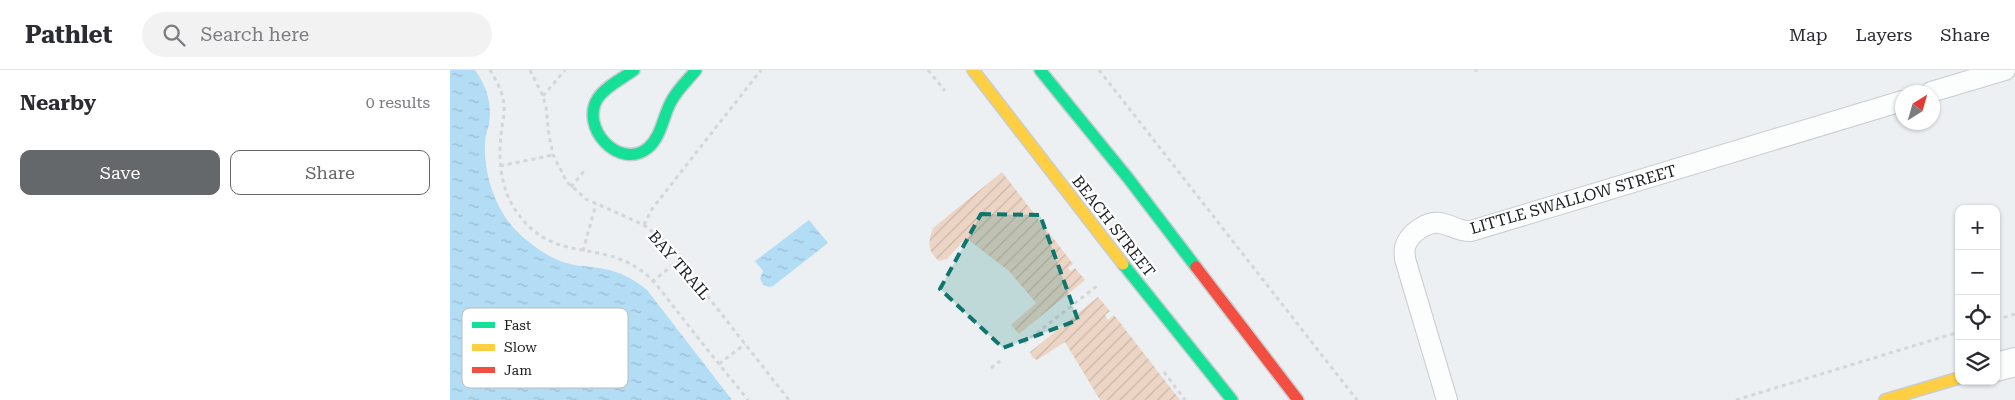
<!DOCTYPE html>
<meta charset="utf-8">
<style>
:root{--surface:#fff;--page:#f2f2f3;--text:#2b2b33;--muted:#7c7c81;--line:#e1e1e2;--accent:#65686a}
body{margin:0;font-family:"Roboto Serif",serif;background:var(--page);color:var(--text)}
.controls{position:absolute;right:15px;bottom:15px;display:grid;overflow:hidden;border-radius:10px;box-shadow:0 1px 4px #0004}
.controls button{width:45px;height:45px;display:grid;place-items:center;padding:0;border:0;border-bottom:1px solid var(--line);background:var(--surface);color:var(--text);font:25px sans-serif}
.compass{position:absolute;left:1445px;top:15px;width:45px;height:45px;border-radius:50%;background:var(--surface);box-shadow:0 1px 4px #0004;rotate:37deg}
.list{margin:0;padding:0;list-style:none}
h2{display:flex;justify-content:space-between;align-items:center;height:65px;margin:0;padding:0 20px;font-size:21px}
h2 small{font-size:16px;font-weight:400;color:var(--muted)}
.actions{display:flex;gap:10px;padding:15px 20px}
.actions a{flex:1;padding:11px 0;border:1px solid var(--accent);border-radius:10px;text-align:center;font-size:18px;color:var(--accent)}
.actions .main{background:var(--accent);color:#fff}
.icon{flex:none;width:28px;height:28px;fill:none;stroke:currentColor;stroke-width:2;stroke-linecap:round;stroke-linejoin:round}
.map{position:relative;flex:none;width:1565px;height:330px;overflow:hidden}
header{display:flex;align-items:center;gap:30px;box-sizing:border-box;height:70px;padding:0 25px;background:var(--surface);border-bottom:1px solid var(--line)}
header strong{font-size:24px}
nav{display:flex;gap:28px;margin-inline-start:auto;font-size:18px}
.search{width:350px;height:45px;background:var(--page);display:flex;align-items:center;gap:12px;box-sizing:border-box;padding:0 18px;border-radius:28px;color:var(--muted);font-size:19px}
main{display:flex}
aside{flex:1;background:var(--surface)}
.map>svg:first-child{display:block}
</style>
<header>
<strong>Pathlet</strong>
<div class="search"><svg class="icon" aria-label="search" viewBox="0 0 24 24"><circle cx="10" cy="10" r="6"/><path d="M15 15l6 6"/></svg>Search here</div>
<nav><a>Map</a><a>Layers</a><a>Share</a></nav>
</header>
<main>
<aside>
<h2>Nearby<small>0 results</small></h2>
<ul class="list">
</ul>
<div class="actions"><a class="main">Save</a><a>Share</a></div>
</aside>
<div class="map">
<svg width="1565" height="330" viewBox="0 0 1565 330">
<defs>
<pattern id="garden-furrows" width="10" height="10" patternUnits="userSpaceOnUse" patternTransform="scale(1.25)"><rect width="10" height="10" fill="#ecd5c5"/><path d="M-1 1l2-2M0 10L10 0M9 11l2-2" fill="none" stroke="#cab6a9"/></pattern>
<pattern id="water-ripples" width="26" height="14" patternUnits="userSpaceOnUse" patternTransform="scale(1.25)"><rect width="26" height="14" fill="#b3dcf5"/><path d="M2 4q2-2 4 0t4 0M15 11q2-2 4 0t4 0" fill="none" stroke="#99bcd2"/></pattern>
</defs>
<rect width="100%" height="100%" fill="#ecf0f3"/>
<g fill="url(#garden-furrows)">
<path d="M552,102L623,194L618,198L621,201L625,198L635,210L569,264L561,255L586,233L559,201L516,168L497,189L489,191C477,181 478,172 483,158Z"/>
<polygon points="648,227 660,241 655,245 658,250 664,245 730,330 650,330 615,272 587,290 582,287 580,282"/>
</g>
<g fill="url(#water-ripples)">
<path d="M0,0H25C37,17 42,34 39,54C38,60 35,66 35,72C33,106 48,147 74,168C87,179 103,190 120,194C131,197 143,196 154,199C171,202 185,210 197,220L282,330H0Z"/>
<polygon points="359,150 378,173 323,216 319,217 313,215 310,208 313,201 305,191"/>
</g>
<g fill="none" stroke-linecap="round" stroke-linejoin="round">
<defs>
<g id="lane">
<polyline points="1481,22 1555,0"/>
<path d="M997,330L955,189C955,185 954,181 955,177C959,163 977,151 990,153C1002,155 1009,162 1021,161L1452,31"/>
</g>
<polyline id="street" points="1546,297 1565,292"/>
<g id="fast">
<path d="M184,0C172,9 156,16 148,28C129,57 169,101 198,78C212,66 213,45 222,30C228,19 238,10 246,0"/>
<polyline points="590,0 678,108 746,197"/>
<polyline points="673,194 782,330"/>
</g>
<g id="slow">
<polyline points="523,0 673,194"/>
<polyline points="1435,330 1509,308"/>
</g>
<polyline id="jam" points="746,197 848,330"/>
</defs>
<use href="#lane" stroke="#c9ccce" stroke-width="22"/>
<use href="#street" stroke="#c9ccce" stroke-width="30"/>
<use href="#fast" stroke="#c9ccce" stroke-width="14"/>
<use href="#slow" stroke="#c9ccce" stroke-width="14"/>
<use href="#jam" stroke="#c9ccce" stroke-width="14"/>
<g stroke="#d4d6d7" stroke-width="3" stroke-dasharray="4 4" stroke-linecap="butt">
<path d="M40,0C46,10 53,22 54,35C55,44 52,55 51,65C48,91 51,119 66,141C101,192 144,171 186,197C203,207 215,226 227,241C250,271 274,300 298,330"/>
<polyline points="80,0 93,26 96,37 99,65 103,85 117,112 136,129 194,155 215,172 339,330"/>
<polyline points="478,0 495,21"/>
<polyline points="649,0 907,330"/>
<polyline points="1024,0 1028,0"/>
<polyline points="93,26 115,0"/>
<polyline points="50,96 103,85"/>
<polyline points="121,117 135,100"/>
<polyline points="194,155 202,139 311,0"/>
<polyline points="133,181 146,134"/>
<polyline points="202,212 229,190"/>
<polyline points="1546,250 1565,244"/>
<polyline points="574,273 647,216"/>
<polyline points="269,294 295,274"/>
<polyline points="541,298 550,291"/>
<polyline points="714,302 735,330"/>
<polyline points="1286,330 1509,262"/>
</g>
<use href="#lane" stroke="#fcfdfd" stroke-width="20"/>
<use href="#street" stroke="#fcfdfd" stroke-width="28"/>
<use href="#fast" stroke="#16e098" stroke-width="11"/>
<use href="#slow" stroke="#ffcf43" stroke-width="11"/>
<use href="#jam" stroke="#f24e42" stroke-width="11"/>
</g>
<path fill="#0f766e" fill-opacity="0.2" stroke="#0f766e" stroke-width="4" stroke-dasharray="10 6" stroke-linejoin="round" d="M531,144L590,145L628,250L553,278L490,219Z"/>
<g text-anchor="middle" stroke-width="4.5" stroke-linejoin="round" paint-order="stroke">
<g font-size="16" fill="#1c1f21" stroke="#fff">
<text transform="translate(1123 129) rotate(-16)" y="6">LITTLE SWALLOW STREET</text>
<text transform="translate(664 156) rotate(52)" y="6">BEACH STREET</text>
<text transform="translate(230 195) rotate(49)" y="6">BAY TRAIL</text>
</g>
</g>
<rect x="12" y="238" width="166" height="80" rx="8" fill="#fff" stroke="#bbbcbc" stroke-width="1"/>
<rect x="22" y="252" width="23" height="6" fill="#16e098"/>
<rect x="22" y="274" width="23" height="7" fill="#ffcf43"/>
<rect x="22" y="297" width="23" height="6" fill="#f24e42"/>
<g font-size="14" fill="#1c1f21">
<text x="54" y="260">Fast</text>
<text x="54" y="282">Slow</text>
<text x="54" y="305">Jam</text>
</g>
</svg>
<div class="controls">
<button>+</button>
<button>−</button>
<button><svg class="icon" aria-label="locate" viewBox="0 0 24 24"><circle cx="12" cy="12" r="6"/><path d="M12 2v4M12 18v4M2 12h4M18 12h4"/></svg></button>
<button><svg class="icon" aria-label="layers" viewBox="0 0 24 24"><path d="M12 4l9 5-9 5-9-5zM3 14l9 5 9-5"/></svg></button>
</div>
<svg class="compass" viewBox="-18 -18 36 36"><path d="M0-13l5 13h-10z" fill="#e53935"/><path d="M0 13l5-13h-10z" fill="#7c7c81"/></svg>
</div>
</main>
